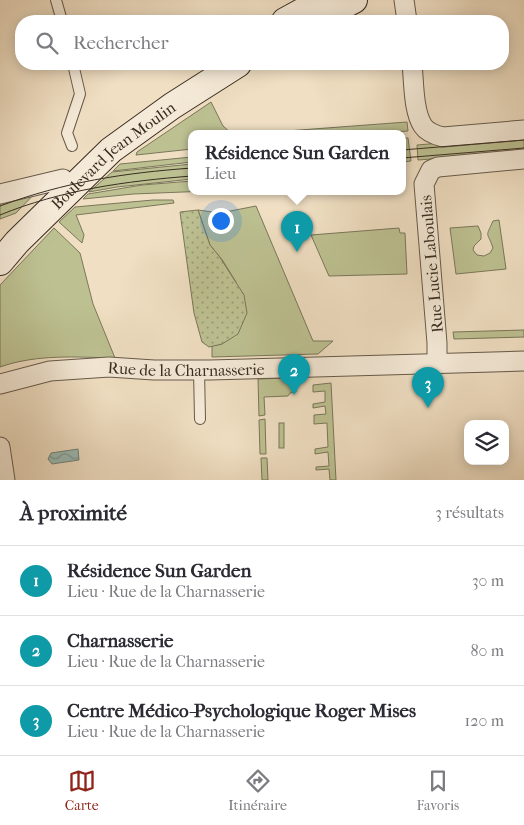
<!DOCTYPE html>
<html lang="fr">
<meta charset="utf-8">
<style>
:root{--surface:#fff;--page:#f7f7f7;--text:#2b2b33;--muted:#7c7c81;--line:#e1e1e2;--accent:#8f2418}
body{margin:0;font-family:"IM FELL French Canon",serif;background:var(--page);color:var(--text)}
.controls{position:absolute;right:15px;bottom:15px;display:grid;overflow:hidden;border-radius:10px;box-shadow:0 2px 12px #0003}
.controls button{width:45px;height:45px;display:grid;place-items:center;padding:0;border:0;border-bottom:1px solid var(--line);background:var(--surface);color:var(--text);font:25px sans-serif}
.you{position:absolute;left:220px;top:220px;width:18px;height:18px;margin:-12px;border:4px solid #fff;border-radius:50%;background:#1a73e8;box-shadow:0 0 0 8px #1a73e833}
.badge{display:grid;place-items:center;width:32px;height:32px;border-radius:50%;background:var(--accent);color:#fff;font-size:16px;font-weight:700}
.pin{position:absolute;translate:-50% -41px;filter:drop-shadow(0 1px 2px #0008)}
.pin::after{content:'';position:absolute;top:26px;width:18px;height:15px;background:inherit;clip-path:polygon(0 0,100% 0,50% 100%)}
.popup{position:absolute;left:188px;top:130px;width:218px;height:65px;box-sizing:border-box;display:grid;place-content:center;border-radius:10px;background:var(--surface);filter:drop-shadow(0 1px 4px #0005);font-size:16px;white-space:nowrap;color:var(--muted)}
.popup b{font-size:19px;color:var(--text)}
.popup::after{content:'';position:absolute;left:50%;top:100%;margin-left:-10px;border:10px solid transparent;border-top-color:var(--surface)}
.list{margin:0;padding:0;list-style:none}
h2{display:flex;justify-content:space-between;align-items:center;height:65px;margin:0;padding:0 20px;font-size:21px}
h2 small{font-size:16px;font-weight:400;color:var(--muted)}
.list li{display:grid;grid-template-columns:32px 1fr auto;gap:15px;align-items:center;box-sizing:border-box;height:70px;padding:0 20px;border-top:1px solid var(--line)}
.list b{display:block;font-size:19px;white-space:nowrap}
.list p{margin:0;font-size:16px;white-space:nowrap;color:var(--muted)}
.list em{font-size:16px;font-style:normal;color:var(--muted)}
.icon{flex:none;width:28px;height:28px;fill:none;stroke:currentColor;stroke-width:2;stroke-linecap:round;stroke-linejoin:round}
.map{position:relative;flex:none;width:524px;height:480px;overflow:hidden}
.search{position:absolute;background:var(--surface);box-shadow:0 2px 12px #0003;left:15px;right:15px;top:15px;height:55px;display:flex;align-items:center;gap:12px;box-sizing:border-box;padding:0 18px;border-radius:20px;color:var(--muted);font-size:19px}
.sheet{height:275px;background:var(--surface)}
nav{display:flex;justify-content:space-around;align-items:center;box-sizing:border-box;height:70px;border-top:1px solid var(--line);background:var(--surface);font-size:14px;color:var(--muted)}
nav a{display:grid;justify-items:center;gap:2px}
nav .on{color:var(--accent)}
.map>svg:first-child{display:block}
</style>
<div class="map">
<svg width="524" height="480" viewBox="0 0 524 480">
<defs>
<pattern id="park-dots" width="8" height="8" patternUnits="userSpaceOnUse" patternTransform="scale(1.25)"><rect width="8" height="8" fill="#bdc192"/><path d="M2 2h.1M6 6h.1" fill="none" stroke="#9b9d77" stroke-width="1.8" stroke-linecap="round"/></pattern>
<pattern id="water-waves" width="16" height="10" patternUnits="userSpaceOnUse" patternTransform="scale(1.25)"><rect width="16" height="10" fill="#9abcb6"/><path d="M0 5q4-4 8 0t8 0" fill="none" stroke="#7f9994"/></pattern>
</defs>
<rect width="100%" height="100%" fill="#f0dfc3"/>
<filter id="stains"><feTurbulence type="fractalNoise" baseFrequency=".004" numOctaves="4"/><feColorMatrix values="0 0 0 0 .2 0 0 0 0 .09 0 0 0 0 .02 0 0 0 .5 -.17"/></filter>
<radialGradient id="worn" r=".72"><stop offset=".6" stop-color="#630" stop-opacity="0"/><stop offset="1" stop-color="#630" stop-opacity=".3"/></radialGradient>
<g fill="#bdc192" stroke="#7a775a">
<polygon points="211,102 223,126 231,133 192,133 192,149 136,155 137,152"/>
<polygon points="407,122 408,131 377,133 260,133"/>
<polygon points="524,136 524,152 418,160 417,145"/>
<polygon points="402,138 408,138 411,161 402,162"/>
<polygon points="192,157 192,162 113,171 120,164"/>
<polygon points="192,164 192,179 117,187 89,192 112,172"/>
<polygon points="192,181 192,191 208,191 133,194 83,199 88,194 142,185"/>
<polygon points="39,189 16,213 0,219 0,203"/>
<polygon points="153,200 173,200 174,203 76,215 84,235 82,243 59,222 75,207"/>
<polygon points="256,206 313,341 333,341 318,354 212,357 212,346 222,344 236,282 223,261 210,245 198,210 220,213"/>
<path d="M499,220L506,269L456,274L450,228L478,226L481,233V239L474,246L473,250L477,255L484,256L490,253L493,248C487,230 485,239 493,221Z"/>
<path d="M54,228L80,253L93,304L115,358C76,357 37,354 0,367V285Z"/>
<polygon points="399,228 400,233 405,233 407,274 329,276 311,235"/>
<polygon points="524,330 524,337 454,339 453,332"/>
<polygon points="288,378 295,381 296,392 290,393 288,396 264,397 265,415 259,416 258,379"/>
<polygon points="331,383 336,480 330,480 329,469 316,470 316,467 329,466 328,452 315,454 315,449 328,447 327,423 314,424 314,415 326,414 325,406 313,408 313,404 325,402 325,391 313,392 313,385"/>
<polygon points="265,419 266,454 260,454 259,420"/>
<rect x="279" y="423" width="5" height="25"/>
<polygon points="261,458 267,458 268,480 262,480"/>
</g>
<polygon fill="url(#park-dots)" stroke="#7a775a" points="198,210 210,245 219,256 244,295 247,313 238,334 222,344 209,347 202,342 194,313 180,212"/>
<polygon fill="url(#water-waves)" stroke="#73837a" points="78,449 79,460 52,464 48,459 51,453"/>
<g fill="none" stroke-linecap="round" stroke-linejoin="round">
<defs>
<g id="service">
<polyline points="56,0 62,21"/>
<polyline points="72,146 67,133 80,94 73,64"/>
<polyline points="199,370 200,419"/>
</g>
<g id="minor">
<polyline points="404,0 407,21"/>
<path d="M412,64C414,81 413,111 423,126C427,132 435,135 443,137L524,130"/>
<polyline points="0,194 63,179"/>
<polyline points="437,363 437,343 424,184 431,170 438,167 524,159"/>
<path id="s1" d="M0,384L50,371L109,367L154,370H210L524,361"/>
<polyline points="0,447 5,480"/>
</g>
<g id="secondary">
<polyline points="285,21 323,0"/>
<polyline points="314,21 354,0"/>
<path id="s2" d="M0,262L17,242L111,150L172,106L238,64"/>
</g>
</defs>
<use href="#service" stroke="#665a4a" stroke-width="12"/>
<use href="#minor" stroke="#665a4a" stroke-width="21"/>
<use href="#secondary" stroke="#382d21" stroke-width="28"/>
<use href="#service" stroke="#f5ead8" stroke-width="10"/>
<use href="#minor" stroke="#f5ead8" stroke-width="19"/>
<use href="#secondary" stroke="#f5ead8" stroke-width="26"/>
<g stroke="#382d21" stroke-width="1">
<polyline points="402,150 524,140"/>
<polyline points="402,158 524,148"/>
<path d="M0,206C65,182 123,173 192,168"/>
<path d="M0,215C61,190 126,181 192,176"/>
</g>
</g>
<g text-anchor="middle" stroke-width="4" stroke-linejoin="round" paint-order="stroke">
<g font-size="16" fill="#382d21" stroke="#f5ead8">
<text dy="6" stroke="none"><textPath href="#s2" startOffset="156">Boulevard Jean Moulin</textPath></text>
<text transform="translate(431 264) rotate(-95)" y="6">Rue Lucie Laboulais</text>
<text dy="6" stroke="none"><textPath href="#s1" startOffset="188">Rue de la Charnasserie</textPath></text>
</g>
</g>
<rect width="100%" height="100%" filter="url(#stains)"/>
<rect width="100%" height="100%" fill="url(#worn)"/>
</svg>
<div class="controls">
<button><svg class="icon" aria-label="layers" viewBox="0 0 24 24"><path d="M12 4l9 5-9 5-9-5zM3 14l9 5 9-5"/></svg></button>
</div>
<div class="you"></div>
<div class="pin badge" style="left:297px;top:252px;background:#0f9aa8">1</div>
<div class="popup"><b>Résidence Sun Garden</b>Lieu</div>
<div class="pin badge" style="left:294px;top:395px;background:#0f9aa8">2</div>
<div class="pin badge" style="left:428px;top:408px;background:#0f9aa8">3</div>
<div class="search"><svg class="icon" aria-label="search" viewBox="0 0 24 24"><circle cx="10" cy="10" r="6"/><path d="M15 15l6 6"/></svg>Rechercher</div>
</div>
<section class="sheet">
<h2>À proximité<small>3 résultats</small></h2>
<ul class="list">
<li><span class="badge" style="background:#0f9aa8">1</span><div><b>Résidence Sun Garden</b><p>Lieu · Rue de la Charnasserie</p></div><em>30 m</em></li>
<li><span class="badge" style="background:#0f9aa8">2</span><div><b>Charnasserie</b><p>Lieu · Rue de la Charnasserie</p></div><em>80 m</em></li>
<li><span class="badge" style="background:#0f9aa8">3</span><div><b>Centre Médico-Psychologique Roger Mises</b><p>Lieu · Rue de la Charnasserie</p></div><em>120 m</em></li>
</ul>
</section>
<nav>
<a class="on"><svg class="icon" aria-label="map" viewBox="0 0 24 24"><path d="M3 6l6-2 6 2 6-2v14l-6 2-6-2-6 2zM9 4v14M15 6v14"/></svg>Carte</a>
<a><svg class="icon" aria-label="directions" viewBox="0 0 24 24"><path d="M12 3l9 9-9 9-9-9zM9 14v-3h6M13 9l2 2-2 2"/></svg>Itinéraire</a>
<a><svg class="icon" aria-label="saved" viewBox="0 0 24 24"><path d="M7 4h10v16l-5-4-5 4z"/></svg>Favoris</a>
</nav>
